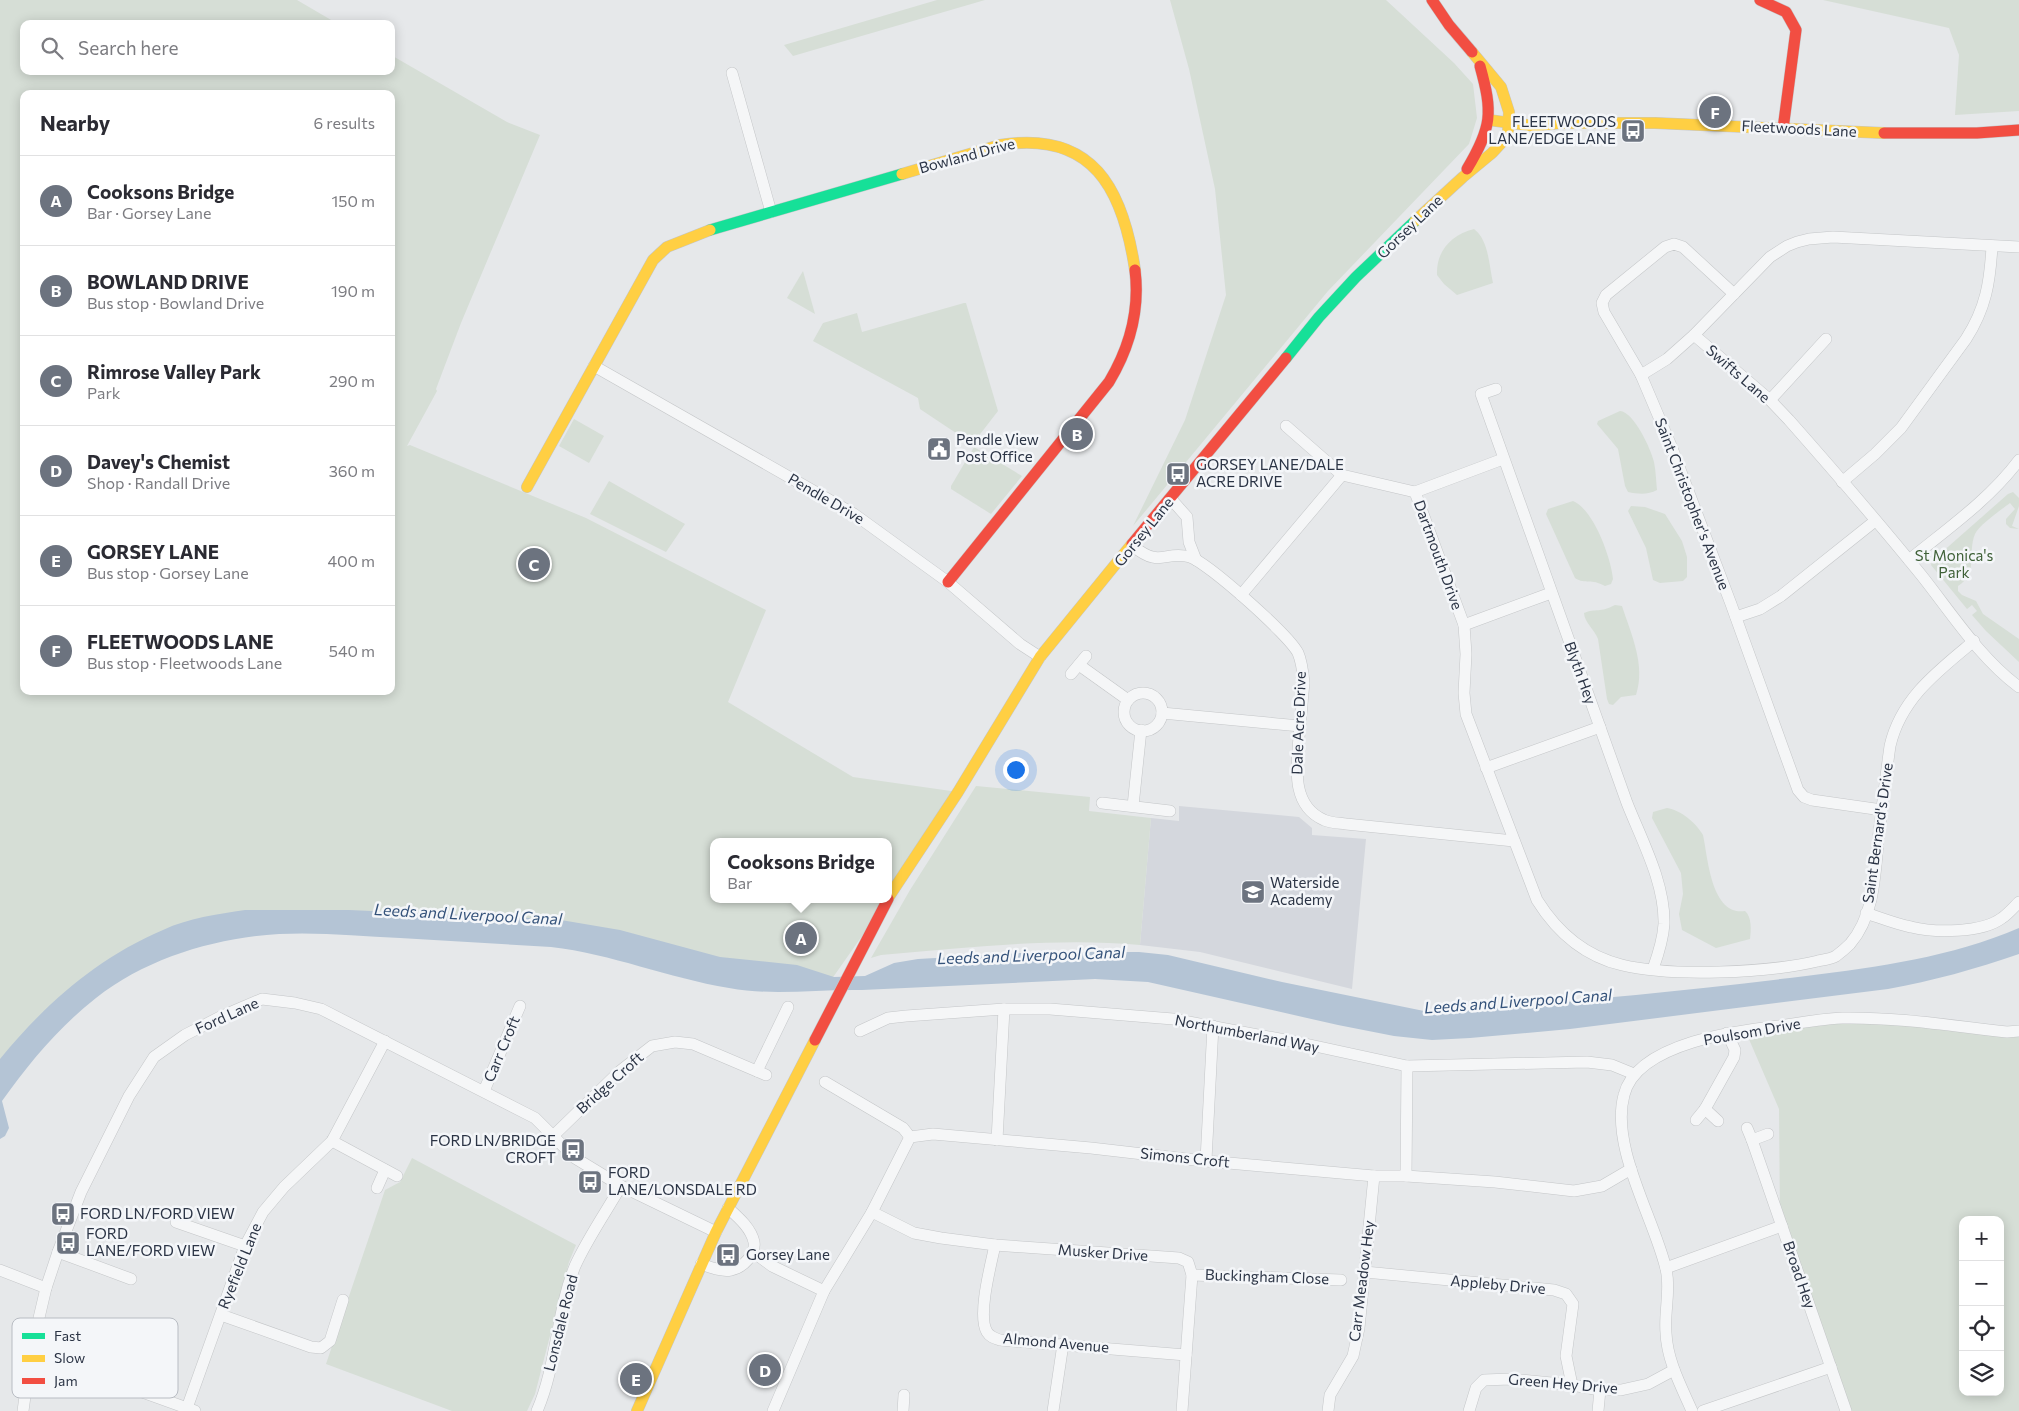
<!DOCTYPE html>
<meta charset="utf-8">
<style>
:root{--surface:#fff;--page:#f2f2f3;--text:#2b2b33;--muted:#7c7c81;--line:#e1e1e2;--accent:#6c737f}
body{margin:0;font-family:Commissioner,sans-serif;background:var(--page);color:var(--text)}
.controls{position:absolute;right:15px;bottom:15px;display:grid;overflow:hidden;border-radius:10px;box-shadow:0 2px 12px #0003}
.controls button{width:45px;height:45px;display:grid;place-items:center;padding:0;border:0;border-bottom:1px solid var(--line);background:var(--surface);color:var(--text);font:25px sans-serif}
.you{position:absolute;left:1015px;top:769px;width:18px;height:18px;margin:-12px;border:4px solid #fff;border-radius:50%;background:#1a73e8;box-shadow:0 0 0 8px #1a73e833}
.badge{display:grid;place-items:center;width:32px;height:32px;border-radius:50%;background:var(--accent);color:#fff;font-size:16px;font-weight:700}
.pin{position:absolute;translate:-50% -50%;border:2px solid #fff;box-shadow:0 1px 5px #0006}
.popup{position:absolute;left:710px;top:838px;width:182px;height:65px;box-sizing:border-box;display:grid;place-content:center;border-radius:10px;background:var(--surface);filter:drop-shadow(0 1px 4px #0005);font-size:16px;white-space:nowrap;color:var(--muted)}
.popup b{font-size:19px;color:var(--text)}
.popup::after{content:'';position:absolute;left:50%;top:100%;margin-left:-10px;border:10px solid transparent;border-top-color:var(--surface)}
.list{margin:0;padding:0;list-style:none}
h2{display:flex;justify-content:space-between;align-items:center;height:65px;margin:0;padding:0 20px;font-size:21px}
h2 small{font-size:16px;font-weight:400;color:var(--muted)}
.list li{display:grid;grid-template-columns:32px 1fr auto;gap:15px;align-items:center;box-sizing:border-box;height:90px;padding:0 20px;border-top:1px solid var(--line)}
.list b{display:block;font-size:19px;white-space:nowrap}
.list p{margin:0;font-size:16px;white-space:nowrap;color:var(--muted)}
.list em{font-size:16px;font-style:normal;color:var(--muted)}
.icon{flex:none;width:28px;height:28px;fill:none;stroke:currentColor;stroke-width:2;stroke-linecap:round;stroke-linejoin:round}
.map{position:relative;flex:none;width:2019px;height:1411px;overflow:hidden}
.search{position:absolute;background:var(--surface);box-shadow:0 2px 12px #0003;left:20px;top:20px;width:375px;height:55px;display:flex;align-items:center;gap:12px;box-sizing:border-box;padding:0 18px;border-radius:10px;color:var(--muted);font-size:19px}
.panel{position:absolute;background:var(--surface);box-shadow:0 2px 12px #0003;left:20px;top:90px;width:375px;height:605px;border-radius:10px}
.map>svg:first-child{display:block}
</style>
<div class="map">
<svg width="2019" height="1411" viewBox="0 0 2019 1411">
<rect width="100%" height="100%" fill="#e6e8ea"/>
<polygon fill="#d4d7dd" points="1179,806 1299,817 1312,828 1312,835 1366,839 1352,989 1200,952 1140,945 1151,818 1179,821"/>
<g fill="#d6ded6" fill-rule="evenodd">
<path d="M0,0H297L338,24H24V71H391V55L507,122L540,135L461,323L436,389L437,391L407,446L410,445L586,518L766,610L728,702L853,777L958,792L889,898L888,842H714V899H888L829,983L622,945L254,923L115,970L0,1080ZM24,94H391V691H24Z"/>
<polygon points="937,0 985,0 793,56 784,45"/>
<polygon points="1170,0 1386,0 1454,63 1473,84 1477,118 1469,144 1328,291 1133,526 1185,420 1226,295 1215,189 1189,69"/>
<polygon points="1823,0 2019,0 2019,111 1955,115 1959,55 1949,28"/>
<path d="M1474,229C1489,240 1489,266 1493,283L1457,295L1444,284L1437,275C1436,251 1451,235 1474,229Z"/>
<polygon points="803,271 815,314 787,298"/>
<polygon points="964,303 966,303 998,411 974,442 965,439 920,409 918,398 813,341 823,323 857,313 862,332"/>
<path d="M1620,411C1634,412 1651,449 1654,462C1656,472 1656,481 1657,490C1648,495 1638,494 1628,492L1625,486L1618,449L1597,424L1598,421Z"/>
<polygon points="574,419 604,436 589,463 559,446"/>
<polygon points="974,447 1022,476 991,514 951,489 951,486"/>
<polygon points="609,481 685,524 666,552 590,514"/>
<path d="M2013,492L2019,498V506L2012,526L2019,529L2010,528L2006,524V519L2015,509L2010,503C2002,509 1979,525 1975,534C1967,553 1979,573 1958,586V591L1962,595L1976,601L1983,614L2019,639V662L1986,631L1972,615L1977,611L1972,605L1967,609L1931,565L1932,561L2008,494Z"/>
<path d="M1573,501C1594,510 1611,558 1613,579L1611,584L1605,586C1591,578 1586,585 1575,578L1546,514L1548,509Z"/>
<polygon points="1631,506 1645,507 1665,514 1682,541 1687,557 1687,577 1683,581 1660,583 1653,580 1646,548 1628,511"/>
<path d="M1615,605L1622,606C1631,634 1646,665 1636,695L1621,697L1613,705L1609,704L1607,699L1598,639C1595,630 1584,622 1584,613C1596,608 1600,613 1615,605Z"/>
<path d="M976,786L1090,797L1089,811L1151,818L1140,945C1056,937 966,948 881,955L871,958L910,890Z"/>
<path d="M1667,808C1681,810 1696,823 1703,835C1708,858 1711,916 1745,911C1752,917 1751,930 1750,939L1716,948L1682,930L1679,914L1683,894L1681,873L1652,818L1653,812Z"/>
<path d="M1840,1018L2019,1031V1411H1846L1780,1220L1779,1109L1745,1030ZM1963,1220H2000V1392H1963Z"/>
<polygon points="412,1158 576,1245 569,1262 535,1394 527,1411 452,1411 326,1364 385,1190 400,1182"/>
</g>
<path fill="#b4c4d5" d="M245,910H349L555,919L620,930L720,957L797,965L834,977L865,976L894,963L918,959L1038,952H1139L1168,955L1282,982L1424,1011C1495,1012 1566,1001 1636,995C1693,989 1749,983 1806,976C1879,967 1951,957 2019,928V954C1975,969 1933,981 1888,989L1570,1029L1470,1038L1432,1040L1394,1036L1338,1025L1148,982L1095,979L862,990C817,989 773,996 729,988C668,978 612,954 551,947C501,944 450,941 400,938C360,936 319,932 279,934C215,938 147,958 96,998C59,1027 29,1063 2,1101L9,1128L5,1136L0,1139V1059C45,1004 97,958 163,930C188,918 218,914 245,910Z"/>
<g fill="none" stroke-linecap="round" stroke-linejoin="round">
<defs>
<g id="street">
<polyline points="732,73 771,212"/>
<path d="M2019,247L1833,237L1809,239L1797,242L1787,246L1770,257L1694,335L1770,400L1789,420C1834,471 1879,523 1922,576C1952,614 1980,658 2019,687"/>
<polyline points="1734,294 1683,247 1674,244 1665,247 1606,295 1602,303 1604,312 1641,375 1672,448 1731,604 1798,790 1804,797 1812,800 1882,810"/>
<polyline points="594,366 854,514 948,582 1020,644 1040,657"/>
<polyline points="1641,375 1667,359 1694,335"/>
<path d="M1496,389L1481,394L1627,803C1642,841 1665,883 1664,924C1663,940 1658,955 1653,969"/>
<polyline points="1770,400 1826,339"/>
<polyline points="1286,426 1342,475 1415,492"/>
<path d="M1842,482L1875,454L1901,428L1966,339C1986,308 1990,282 1992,246"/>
<path d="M1415,492L1464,625L1466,654L1464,693L1466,714L1537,900C1557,932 1584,956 1622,965C1672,977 1767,973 1818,961C1823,960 1831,959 1836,956C1840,953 1846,948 1850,944C1876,914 1875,869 1879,832C1883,803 1886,774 1890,746C1901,698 1938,671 1974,641"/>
<polyline points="1415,492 1503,459"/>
<polyline points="1171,499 1187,517 1189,542 1196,560"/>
<path d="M1133,546C1161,569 1164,550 1190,557C1208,563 1289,635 1298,653C1302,662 1303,673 1304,683C1302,701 1301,719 1299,737C1297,765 1290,805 1324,820C1330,823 1339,823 1346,824L1514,841"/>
<path d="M1909,560C1947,529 1989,500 2019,460"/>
<polyline points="1241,595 1342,475"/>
<polyline points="1736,617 1760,609 1781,596 1875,521"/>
<polyline points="1464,625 1551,593"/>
<polyline points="1079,665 1128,700"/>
<polyline points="1071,674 1086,656"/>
<circle cx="1143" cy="712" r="19"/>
<polyline points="1162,713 1300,726"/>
<polyline points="1486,768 1600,727"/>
<polyline points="1102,803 1170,811"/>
<polyline points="1133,806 1141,730"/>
<path d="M1866,913C1881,918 1896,924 1911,927C1935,933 1982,933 2002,918C2008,914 2014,907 2019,902"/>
<polyline points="860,1031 888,1018 906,1016 1004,1009 1050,1009 1173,1019 1301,1043 1407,1066 1587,1062 1612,1065 1634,1074"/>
<polyline points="757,1071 788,1007"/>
<polyline points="825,1082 903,1128 910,1137"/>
<polyline points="484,1091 520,1006"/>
<polyline points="1705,1109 1734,1057 1735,1050 1727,1033"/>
<polyline points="1696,1120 1705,1109 1718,1121"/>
<polyline points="1747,1128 1752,1140 1768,1134"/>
<polyline points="553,1136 620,1071 652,1046 675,1042 693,1044 766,1075"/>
<polyline points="997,1140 1004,1009"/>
<polyline points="1752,1140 1846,1411"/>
<polyline points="332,1141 397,1176"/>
<polyline points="1206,1160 1213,1026"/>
<polyline points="1406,1176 1407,1066"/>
<polyline points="377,1188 385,1170"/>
<polyline points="872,1212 914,1233 941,1238 995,1245 1179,1258 1188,1262 1192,1275 1182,1411"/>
<polyline points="176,1222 245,1246"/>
<path d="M995,1245C991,1264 977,1316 987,1332C990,1337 994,1338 1000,1340L1186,1355"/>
<polyline points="58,1252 131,1279"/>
<polyline points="753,1252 772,1266 824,1291"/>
<path d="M701,1264C710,1267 721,1272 731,1270C743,1268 756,1254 754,1242C751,1228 738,1217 728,1208"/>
<polyline points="1666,1268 1782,1226"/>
<polyline points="0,1270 46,1288"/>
<polyline points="1365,1272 1554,1290 1566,1294 1573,1304 1566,1356 1572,1385"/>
<polyline points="1192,1275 1341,1280"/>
<polyline points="221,1315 311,1347 321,1348 330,1341 343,1300"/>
<polyline points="31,1352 195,1411"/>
<polyline points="187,1408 245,1246 263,1212 284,1187 332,1141 385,1041"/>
<polyline points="23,1411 31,1352 46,1288 58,1252 81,1192 129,1096 154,1057 185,1035 222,1016 262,999 295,1003 321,1009 535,1118 575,1158 621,1186 716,1232"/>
<path d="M537,1411C557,1365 556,1313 575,1266C586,1241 607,1210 621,1186"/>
<polyline points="773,1411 824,1291 872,1212 910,1137 933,1134 1091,1148 1195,1160 1374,1176 1406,1176 1495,1182 1574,1191 1602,1186 1631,1169"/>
<polyline points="903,1411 904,1395"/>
<polyline points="1053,1411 1063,1344"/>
<polyline points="1328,1411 1330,1395 1353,1356 1359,1328 1374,1176"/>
<polyline points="1469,1411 1476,1388 1484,1380 1510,1379 1572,1385 1600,1390 1621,1390 1648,1384 1674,1370"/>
<polyline points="1598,1411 1600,1390"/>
<path d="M1692,1411C1681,1386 1667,1360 1666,1333C1664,1311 1671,1290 1666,1269C1654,1218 1610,1147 1624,1095C1637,1042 1741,1030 1786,1025C1804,1022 1823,1019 1842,1018C1898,1017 1952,1026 2007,1032L2019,1031"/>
<polyline points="1703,1411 1831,1367"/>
</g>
<g id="fast">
<polyline points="710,230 902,174"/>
<polyline points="1286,358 1319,317 1356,277 1415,221"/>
</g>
<g id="slow">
<polyline points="1489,120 1534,126 1560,123 1655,123 1884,133"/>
<path d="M902,174L1000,145C1093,130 1123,189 1135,270"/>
<polyline points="1415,221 1463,177 1492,153 1505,139 1508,132 1509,112 1501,87 1472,52"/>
<polyline points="527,487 653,260 667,247 710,230"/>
<polyline points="888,898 958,792 1040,657 1132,544"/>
<polyline points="637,1411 716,1232 815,1040"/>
</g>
<g id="jam">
<polyline points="1432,0 1449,25 1472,52"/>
<polyline points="1760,0 1786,12 1796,30 1783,129"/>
<polyline points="1884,133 1977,133 2019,130"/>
<path d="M1467,169C1492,127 1493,113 1480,66"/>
<polyline points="1132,544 1286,358"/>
<path d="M948,582L1109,382C1130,347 1140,310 1135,270"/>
<polyline points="815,1040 888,899"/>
</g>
</defs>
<use href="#street" stroke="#c4c6c8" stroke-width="12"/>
<use href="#fast" stroke="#c4c6c8" stroke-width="12"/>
<use href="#slow" stroke="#c4c6c8" stroke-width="12"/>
<use href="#jam" stroke="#c4c6c8" stroke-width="12"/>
<use href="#street" stroke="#f5f6f7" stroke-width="11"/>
<use href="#fast" stroke="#16e098" stroke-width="11"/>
<use href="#slow" stroke="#ffcf43" stroke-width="11"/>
<use href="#jam" stroke="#f24e42" stroke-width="11"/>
</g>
<defs>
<symbol id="bus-square" viewBox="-11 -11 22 22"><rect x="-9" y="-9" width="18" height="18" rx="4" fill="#6c737f" stroke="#f4f6f9"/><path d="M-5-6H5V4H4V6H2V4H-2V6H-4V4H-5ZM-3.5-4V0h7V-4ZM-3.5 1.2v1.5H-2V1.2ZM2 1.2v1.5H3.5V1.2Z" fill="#fff"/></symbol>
<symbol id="civic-square" viewBox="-11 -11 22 22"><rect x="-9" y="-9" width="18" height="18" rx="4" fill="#6c737f" stroke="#f4f6f9"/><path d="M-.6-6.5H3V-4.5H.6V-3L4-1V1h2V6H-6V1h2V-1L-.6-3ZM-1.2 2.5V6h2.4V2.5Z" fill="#fff"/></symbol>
<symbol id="school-square" viewBox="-11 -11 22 22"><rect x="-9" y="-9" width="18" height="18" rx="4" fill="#6c737f" stroke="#f4f6f9"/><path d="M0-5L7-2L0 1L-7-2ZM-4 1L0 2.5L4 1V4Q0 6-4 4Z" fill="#fff"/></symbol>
</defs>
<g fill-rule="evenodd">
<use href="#bus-square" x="1619" y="117" width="28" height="28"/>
<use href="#civic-square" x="925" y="435" width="28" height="28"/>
<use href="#bus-square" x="1164" y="460" width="28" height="28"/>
<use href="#school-square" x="1239" y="878" width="28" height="28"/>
<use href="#bus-square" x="559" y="1136" width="28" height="28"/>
<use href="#bus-square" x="576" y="1168" width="28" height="28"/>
<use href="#bus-square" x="49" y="1200" width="28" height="28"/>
<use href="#bus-square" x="54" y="1229" width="28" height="28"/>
<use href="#bus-square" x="714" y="1241" width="28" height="28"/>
</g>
<g text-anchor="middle" stroke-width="5" stroke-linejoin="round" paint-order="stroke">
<g font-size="15" fill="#2b3445" stroke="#f4f6f9" text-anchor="start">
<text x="1616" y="127" text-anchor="end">FLEETWOODS<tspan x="1616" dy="17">LANE/EDGE LANE</tspan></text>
<text x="956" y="445">Pendle View<tspan x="956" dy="17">Post Office</tspan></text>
<text x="1196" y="470">GORSEY LANE/DALE<tspan x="1196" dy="17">ACRE DRIVE</tspan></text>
<text x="1270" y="888">Waterside<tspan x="1270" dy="17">Academy</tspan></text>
<text x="556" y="1146" text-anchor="end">FORD LN/BRIDGE<tspan x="556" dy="17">CROFT</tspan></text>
<text x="608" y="1178">FORD<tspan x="608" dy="17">LANE/LONSDALE RD</tspan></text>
<text x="80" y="1219">FORD LN/FORD VIEW</text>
<text x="86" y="1239">FORD<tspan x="86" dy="17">LANE/FORD VIEW</tspan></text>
<text x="746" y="1260">Gorsey Lane</text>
</g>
<g font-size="15" fill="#2b3445" stroke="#f4f6f9">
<text transform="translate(1799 129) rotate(3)" y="5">Fleetwoods Lane</text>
<text transform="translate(967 156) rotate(-15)" y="5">Bowland Drive</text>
<text transform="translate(1410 227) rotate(-44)" y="5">Gorsey Lane</text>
<text transform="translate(1738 374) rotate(41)" y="5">Swifts Lane</text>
<text transform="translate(826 499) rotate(30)" y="5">Pendle Drive</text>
<text transform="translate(1692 504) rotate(69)" y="5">Saint Christopher's Avenue</text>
<text transform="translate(1144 532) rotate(-51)" y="5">Gorsey Lane</text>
<text transform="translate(1438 555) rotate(70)" y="5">Dartmouth Drive</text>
<text transform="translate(1580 673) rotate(70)" y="5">Blyth Hey</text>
<text transform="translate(1299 723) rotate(-88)" y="5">Dale Acre Drive</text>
<text transform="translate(1878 833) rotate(-82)" y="5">Saint Bernard's Drive</text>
<text transform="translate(227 1016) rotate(-24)" y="5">Ford Lane</text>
<text transform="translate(1752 1032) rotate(-10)" y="5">Poulsom Drive</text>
<text transform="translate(1247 1034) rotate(11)" y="5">Northumberland Way</text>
<text transform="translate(502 1049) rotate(-67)" y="5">Carr Croft</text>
<text transform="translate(610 1083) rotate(-42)" y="5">Bridge Croft</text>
<text transform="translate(1185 1158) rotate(6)" y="5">Simons Croft</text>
<text transform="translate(1103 1253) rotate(4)" y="5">Musker Drive</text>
<text transform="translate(240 1266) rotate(-68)" y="5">Ryefield Lane</text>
<text transform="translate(1799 1275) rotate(71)" y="5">Broad Hey</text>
<text transform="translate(1267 1277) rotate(2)" y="5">Buckingham Close</text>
<text transform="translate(1362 1281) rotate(-83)" y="5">Carr Meadow Hey</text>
<text transform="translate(1498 1285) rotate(5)" y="5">Appleby Drive</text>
<text transform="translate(561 1323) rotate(-76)" y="5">Lonsdale Road</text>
<text transform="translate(1056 1343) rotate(5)" y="5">Almond Avenue</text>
<text transform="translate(1563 1384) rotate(5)" y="5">Green Hey Drive</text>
</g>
<g font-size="15" fill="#3f6138" stroke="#f4f6f9">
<text x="1954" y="561">St Monica's<tspan x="1954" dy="17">Park</tspan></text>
</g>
<g font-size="16" font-style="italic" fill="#34527a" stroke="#f4f6f9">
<text transform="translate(468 914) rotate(3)" y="6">Leeds and Liverpool Canal</text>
<text transform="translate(1031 955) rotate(-2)" y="6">Leeds and Liverpool Canal</text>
<text transform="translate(1518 1001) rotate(-4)" y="6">Leeds and Liverpool Canal</text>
</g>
</g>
<rect x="12" y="1318" width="166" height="80" rx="8" fill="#f4f6f9" stroke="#b8bcc3" stroke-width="1"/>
<rect x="22" y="1333" width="23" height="6" fill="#16e098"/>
<rect x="22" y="1355" width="23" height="7" fill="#ffcf43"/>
<rect x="22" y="1378" width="23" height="6" fill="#f24e42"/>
<g font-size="14" fill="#2b3445">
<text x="54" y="1341">Fast</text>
<text x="54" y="1363">Slow</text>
<text x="54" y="1386">Jam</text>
</g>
</svg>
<div class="controls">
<button>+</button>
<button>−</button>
<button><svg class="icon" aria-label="locate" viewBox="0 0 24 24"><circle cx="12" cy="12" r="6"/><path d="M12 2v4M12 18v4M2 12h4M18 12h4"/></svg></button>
<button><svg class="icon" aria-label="layers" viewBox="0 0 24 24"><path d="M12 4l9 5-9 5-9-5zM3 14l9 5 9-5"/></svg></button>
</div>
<div class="you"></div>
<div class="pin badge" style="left:801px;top:938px">A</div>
<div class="popup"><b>Cooksons Bridge</b>Bar</div>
<div class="pin badge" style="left:1077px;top:434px">B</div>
<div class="pin badge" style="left:534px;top:564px">C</div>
<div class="pin badge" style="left:765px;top:1370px">D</div>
<div class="pin badge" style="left:636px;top:1379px">E</div>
<div class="pin badge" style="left:1715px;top:112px">F</div>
<div class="search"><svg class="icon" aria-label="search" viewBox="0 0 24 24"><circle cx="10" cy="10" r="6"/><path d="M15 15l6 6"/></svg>Search here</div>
<section class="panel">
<h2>Nearby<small>6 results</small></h2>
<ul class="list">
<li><span class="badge">A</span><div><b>Cooksons Bridge</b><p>Bar · Gorsey Lane</p></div><em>150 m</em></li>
<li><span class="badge">B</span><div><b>BOWLAND DRIVE</b><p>Bus stop · Bowland Drive</p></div><em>190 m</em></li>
<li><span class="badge">C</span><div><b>Rimrose Valley Park</b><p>Park</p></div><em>290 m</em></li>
<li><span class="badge">D</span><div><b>Davey's Chemist</b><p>Shop · Randall Drive</p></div><em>360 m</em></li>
<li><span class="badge">E</span><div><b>GORSEY LANE</b><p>Bus stop · Gorsey Lane</p></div><em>400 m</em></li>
<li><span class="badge">F</span><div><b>FLEETWOODS LANE</b><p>Bus stop · Fleetwoods Lane</p></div><em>540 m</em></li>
</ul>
</section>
</div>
